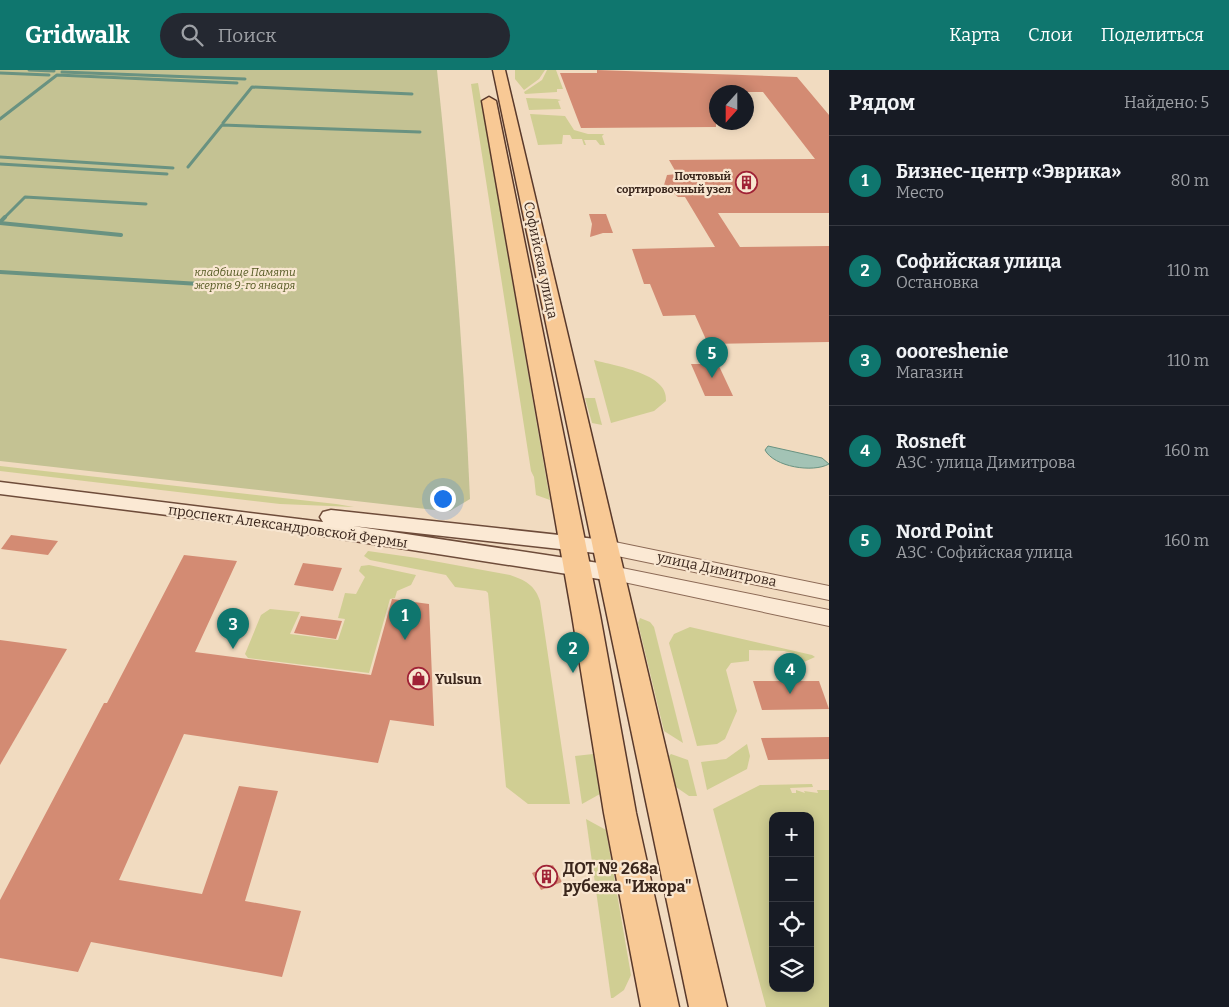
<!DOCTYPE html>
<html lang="ru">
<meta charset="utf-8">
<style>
:root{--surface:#171b24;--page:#242831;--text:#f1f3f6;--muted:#9ea1a6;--line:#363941;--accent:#0f766e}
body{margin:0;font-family:Bitter,serif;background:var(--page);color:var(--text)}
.controls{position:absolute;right:15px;bottom:15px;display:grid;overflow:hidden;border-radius:10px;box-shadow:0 2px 12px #0003}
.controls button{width:45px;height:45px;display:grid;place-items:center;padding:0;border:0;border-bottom:1px solid var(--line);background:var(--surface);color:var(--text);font:25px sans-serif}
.compass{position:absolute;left:709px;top:15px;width:45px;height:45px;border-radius:50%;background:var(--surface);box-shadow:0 2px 12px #0003;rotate:201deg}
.you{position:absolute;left:442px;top:428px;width:18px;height:18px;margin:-12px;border:4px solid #fff;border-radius:50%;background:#1a73e8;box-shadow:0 0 0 8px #1a73e833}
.badge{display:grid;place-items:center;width:32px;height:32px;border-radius:50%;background:var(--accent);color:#fff;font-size:16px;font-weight:700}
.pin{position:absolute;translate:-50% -41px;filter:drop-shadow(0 1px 2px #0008)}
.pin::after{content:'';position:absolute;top:26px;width:18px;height:15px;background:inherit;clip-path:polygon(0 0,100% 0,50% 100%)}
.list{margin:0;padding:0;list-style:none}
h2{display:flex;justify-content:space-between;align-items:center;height:65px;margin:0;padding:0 20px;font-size:21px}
h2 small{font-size:16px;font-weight:400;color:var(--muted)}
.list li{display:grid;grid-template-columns:32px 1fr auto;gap:15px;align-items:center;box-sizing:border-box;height:90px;padding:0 20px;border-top:1px solid var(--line)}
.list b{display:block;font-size:19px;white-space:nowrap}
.list p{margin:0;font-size:16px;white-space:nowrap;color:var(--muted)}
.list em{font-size:16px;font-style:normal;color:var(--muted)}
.icon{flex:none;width:28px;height:28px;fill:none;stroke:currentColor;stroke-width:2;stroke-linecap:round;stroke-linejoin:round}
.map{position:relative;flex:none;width:829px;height:937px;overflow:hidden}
header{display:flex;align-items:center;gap:30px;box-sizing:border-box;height:70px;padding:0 25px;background:var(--accent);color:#fff}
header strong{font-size:24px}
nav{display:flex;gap:28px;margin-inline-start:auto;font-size:18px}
.search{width:350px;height:45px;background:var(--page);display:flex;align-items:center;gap:12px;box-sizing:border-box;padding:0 18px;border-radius:28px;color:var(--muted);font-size:19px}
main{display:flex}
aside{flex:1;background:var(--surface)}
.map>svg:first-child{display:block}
</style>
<header>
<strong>Gridwalk</strong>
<div class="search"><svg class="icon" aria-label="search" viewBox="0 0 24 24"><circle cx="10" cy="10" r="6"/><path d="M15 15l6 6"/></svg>Поиск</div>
<nav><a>Карта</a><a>Слои</a><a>Поделиться</a></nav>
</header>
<main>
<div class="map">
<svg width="829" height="937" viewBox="0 0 829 937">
<rect width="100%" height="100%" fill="#f1dbc0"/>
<g fill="#d0ce93" fill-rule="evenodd">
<polygon points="515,0 545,0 539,9 524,20 515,9"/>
<polygon points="547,0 556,0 563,19 557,19 557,22 525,24 524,22 542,10"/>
<polygon points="478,13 550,430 536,425 534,407 531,401 471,14"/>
<polygon points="526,28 556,29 561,30 558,31 561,39 529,40"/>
<polygon points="530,44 565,46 574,60 588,64 604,64 602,66 605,75 600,75 596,70 584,70 586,75 584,75 582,69 572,69 570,65 563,65 562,74 538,75"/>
<path d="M594,290C614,296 669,303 666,331L654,341L611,353Z"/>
<polygon points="585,328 595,328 602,355 592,353"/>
<polygon points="0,396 336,434 354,437 280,434 0,401"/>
<path d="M368,481L417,488L510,505C525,510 535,515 540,531L570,734H528L506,717L488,523L486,521L455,517L446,505L370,490L364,486Z"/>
<polygon points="369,495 416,505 411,515 397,521 395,528 390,529 369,603 248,588 245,584 261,545 270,539 300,542 290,564 338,570 345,549 338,548 345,523 356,524 365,507 359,501 361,496"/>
<polygon points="640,548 650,552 654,557 683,673 664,661 638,553"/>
<polygon points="690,557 812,585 815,587 804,592 797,588 796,584 784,581 749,580 749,591 731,593 726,600 737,641 725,669 717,674 697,676 669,573 674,564"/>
<polygon points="747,674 750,686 747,699 707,720 701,692 726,689"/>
<polygon points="593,684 600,724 582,734 575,686"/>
<polygon points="671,684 688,690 697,726 689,726 676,717 669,686"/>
<path d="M812,714L813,717L790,718L792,723H796V720L805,723L804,721L818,723L817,720H829V937H766L713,739L760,715ZM773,746H810V918H773Z"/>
<polygon points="586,749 606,760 631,905 624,920 613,928 611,928"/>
</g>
<path fill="#c4c293" d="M0,0H437C452,143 464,286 470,429L450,441H444L0,391Z"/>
<path fill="#a3c3b5" stroke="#699281" d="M768,376L822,388L829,394C813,403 774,397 765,380Z"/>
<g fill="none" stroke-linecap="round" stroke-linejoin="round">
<g stroke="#699281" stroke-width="3">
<polyline points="29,0 54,1"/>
<polyline points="62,2 245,9"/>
<polyline points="0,3 49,5"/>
<polyline points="0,49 57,5 237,13"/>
<polyline points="223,53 252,17 412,24"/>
<polyline points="0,87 173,98"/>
<polyline points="0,94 167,104"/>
<polyline points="188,97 222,55 420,62"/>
<polyline points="4,148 25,127 146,134"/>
</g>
<g stroke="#699281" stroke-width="4">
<polyline points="0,152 5,147"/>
<polyline points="0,153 121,165"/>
<polyline points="0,202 250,217"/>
</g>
</g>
<g fill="#d38b73">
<polygon points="597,0 797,7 829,45 829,143 718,143 740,177 829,176 829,272 708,274 695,245 663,246 650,214 644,214 632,179 715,177 685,127 678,127 664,115 667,105 677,104 669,90 815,89 763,22 716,22 716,57 581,58 560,3 597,3"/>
<polygon points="589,144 606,144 613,163 603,163 590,167 592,154"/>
<polygon points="691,294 718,294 733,326 705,326"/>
<polygon points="11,465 58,471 48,485 1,479"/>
<polygon points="184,485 237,491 195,582 371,605 392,529 429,534 434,656 390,650 378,693 184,664 119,810 202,824 239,716 278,721 245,831 301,841 282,907 91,872 78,902 0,888 0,830 104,633 107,633"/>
<polygon points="303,493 342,498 333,521 294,515"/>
<polygon points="301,546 342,551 336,569 294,563"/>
<polygon points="0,570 67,579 0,695"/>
<polygon points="753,611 819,611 829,639 762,640"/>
<polygon points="829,667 829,689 768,690 761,668"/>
<polygon points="553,795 562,812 541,820 532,803"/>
</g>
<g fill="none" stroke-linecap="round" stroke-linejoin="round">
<defs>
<g id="tertiary">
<polygon points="605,470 829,516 829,530 598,482 595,477 598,472"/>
<polygon points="612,496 829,540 829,556 605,508 602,503 605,498"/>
</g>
<polygon id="secondary" points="0,412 323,452 320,447 323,442 331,440 605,470 613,472 616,477 613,482 605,484 353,456 612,495 620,498 624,503 620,508 612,511 271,458 0,424"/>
<g id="primary">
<polygon points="493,0 505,0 727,937 689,937"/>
<polygon points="489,27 496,31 600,545 636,743 679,937 641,937 604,743 572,545 482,31"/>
</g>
</defs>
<use href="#tertiary" stroke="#8c6a56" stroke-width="2"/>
<use href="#secondary" stroke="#6e4c3a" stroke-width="3"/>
<use href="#primary" stroke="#59392b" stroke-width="3"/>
<use href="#tertiary" fill="#fbe9d4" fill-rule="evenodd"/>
<use href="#secondary" fill="#fbe9d4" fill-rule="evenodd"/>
<use href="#primary" fill="#f8c995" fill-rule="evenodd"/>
</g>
<defs>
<symbol id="building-ring" viewBox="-11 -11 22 22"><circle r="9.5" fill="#f8e6d0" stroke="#a02236" stroke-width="1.5"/><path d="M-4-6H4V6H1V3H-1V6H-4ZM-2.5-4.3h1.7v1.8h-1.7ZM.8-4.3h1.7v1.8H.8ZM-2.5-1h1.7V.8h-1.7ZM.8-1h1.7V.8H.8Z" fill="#a02236"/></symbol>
<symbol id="shop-ring" viewBox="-11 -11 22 22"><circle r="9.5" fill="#f8e6d0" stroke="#a02236" stroke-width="1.5"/><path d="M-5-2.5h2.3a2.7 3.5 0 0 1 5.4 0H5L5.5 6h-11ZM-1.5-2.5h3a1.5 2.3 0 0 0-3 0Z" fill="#a02236"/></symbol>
</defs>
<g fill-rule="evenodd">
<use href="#building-ring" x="734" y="100" width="25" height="25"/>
<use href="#shop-ring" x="406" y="596" width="25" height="25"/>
<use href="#building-ring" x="534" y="794" width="25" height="25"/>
</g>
<g text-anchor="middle" stroke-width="4.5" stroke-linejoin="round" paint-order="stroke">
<g font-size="11" font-weight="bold" fill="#3a261c" stroke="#f8e6d0" text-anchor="end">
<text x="731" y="110">Почтовый<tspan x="731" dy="13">сортировочный узел</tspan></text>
</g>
<g font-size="11" font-style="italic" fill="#535821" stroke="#f8e6d0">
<text x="245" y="206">кладбище Памяти<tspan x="245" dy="13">жертв 9-го января</tspan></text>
</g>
<g font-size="14" fill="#3a261c" stroke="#f8e6d0">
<text transform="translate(541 190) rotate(78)" y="5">Софийская улица</text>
<text transform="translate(288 456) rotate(8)" y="5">проспект Александровской Фермы</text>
<text transform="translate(717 499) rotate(12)" y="5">улица Димитрова</text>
</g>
<g font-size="14" font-weight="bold" fill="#3a261c" stroke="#f8e6d0" text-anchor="start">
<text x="435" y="614">Yulsun</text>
</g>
<g font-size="16" font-weight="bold" fill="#3a261c" stroke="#f8e6d0" text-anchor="start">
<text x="563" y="804">ДОТ № 268а<tspan x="563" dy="18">рубежа "Ижора"</tspan></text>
</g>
</g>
</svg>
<div class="controls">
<button>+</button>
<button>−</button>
<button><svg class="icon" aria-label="locate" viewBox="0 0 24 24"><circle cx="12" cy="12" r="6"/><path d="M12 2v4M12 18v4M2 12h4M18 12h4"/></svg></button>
<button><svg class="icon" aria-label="layers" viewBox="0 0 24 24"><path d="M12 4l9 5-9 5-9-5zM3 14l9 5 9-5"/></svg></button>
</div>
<svg class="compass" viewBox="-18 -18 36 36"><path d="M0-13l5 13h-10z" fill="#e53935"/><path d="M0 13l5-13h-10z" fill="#9ea1a6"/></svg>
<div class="you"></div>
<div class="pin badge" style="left:405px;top:570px">1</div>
<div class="pin badge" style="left:573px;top:603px">2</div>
<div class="pin badge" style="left:233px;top:579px">3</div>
<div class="pin badge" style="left:790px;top:624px">4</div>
<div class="pin badge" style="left:712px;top:308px">5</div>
</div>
<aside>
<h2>Рядом<small>Найдено: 5</small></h2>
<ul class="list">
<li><span class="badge">1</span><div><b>Бизнес-центр «Эврика»</b><p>Место</p></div><em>80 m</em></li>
<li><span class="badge">2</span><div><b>Софийская улица</b><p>Остановка</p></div><em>110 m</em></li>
<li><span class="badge">3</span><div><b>oooreshenie</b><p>Магазин</p></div><em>110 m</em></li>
<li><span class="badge">4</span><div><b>Rosneft</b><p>АЗС · улица Димитрова</p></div><em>160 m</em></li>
<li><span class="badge">5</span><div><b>Nord Point</b><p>АЗС · Софийская улица</p></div><em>160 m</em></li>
</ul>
</aside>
</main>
